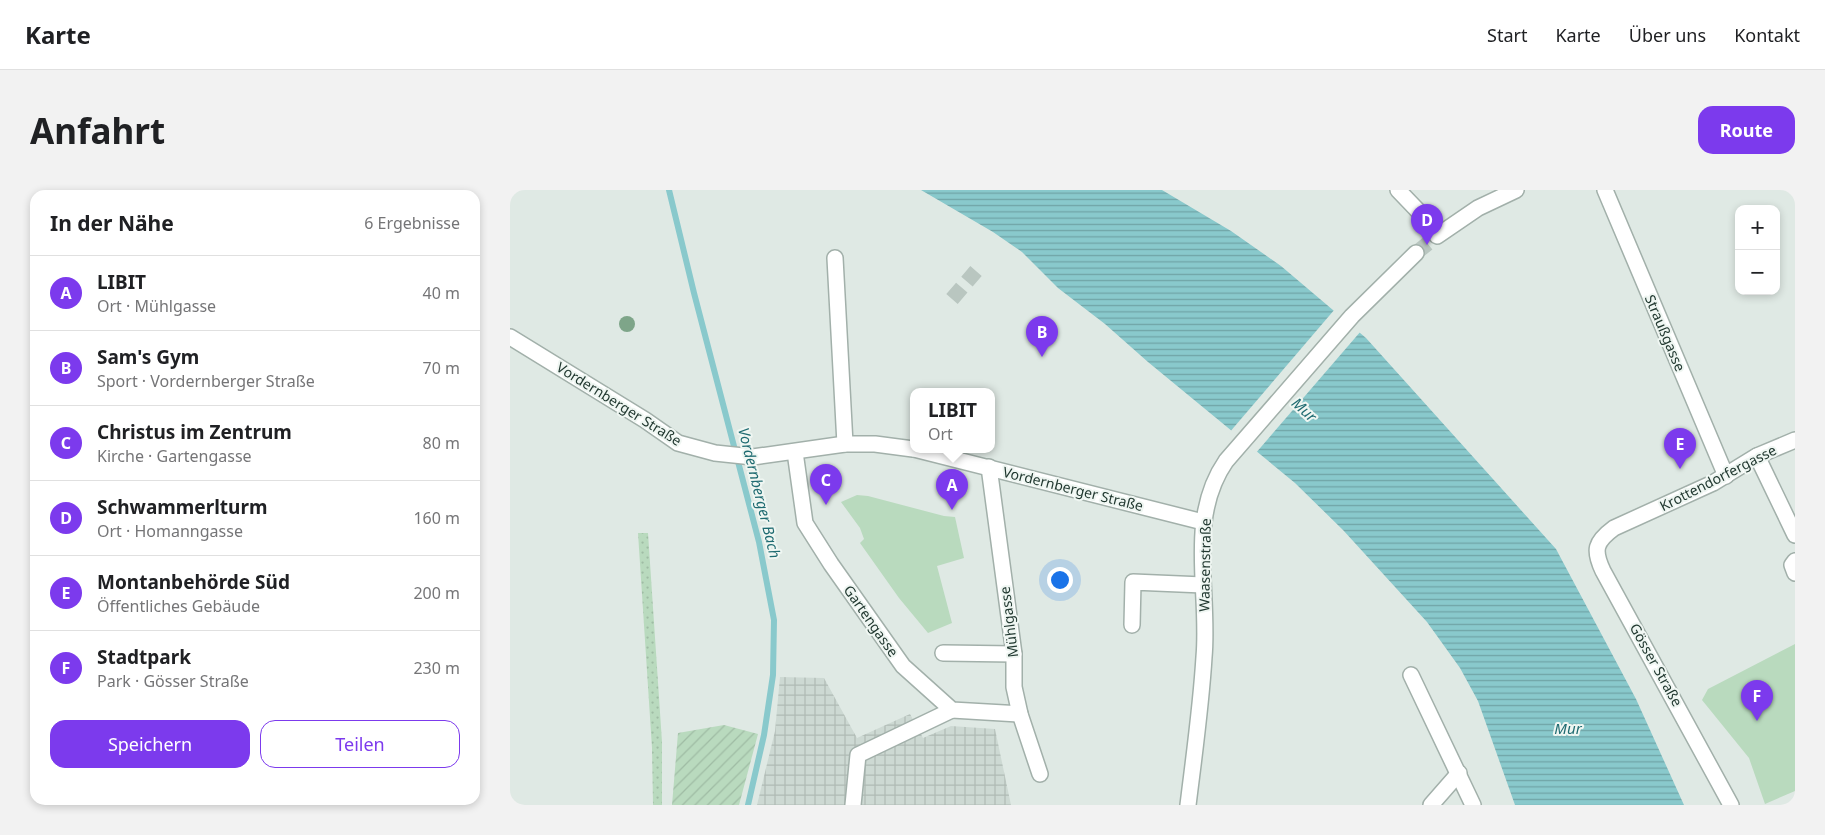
<!DOCTYPE html>
<html lang="de">
<meta charset="utf-8">
<style>
:root{--surface:#fff;--page:#f2f2f2;--text:#202124;--muted:#757577;--line:#e0e0e0;--accent:#7c3aed}
body{margin:0;font-family:"Noto Sans",sans-serif;background:var(--page);color:var(--text)}
.controls{position:absolute;right:15px;top:15px;display:grid;overflow:hidden;border-radius:10px;box-shadow:0 2px 8px #0003}
.controls button{width:45px;height:45px;display:grid;place-items:center;padding:0;border:0;border-bottom:1px solid var(--line);background:var(--surface);color:var(--text);font:25px sans-serif}
.you{position:absolute;left:549px;top:389px;width:18px;height:18px;margin:-12px;border:4px solid #fff;border-radius:50%;background:#1a73e8;box-shadow:0 0 0 8px #1a73e833}
.badge{display:grid;place-items:center;width:32px;height:32px;border-radius:50%;background:var(--accent);color:#fff;font-size:16px;font-weight:700}
.pin{position:absolute;translate:-50% -41px;filter:drop-shadow(0 1px 2px #0008)}
.pin::after{content:'';position:absolute;top:26px;width:18px;height:15px;background:inherit;clip-path:polygon(0 0,100% 0,50% 100%)}
.popup{position:absolute;left:400px;top:198px;width:85px;height:65px;box-sizing:border-box;display:grid;place-content:center;border-radius:10px;background:var(--surface);filter:drop-shadow(0 1px 4px #0005);font-size:16px;white-space:nowrap;color:var(--muted)}
.popup b{font-size:19px;color:var(--text)}
.popup::after{content:'';position:absolute;left:50%;top:100%;margin-left:-10px;border:10px solid transparent;border-top-color:var(--surface)}
.list{margin:0;padding:0;list-style:none}
h2{display:flex;justify-content:space-between;align-items:center;height:65px;margin:0;padding:0 20px;font-size:21px}
h2 small{font-size:16px;font-weight:400;color:var(--muted)}
.list li{display:grid;grid-template-columns:32px 1fr auto;gap:15px;align-items:center;box-sizing:border-box;height:75px;padding:0 20px;border-top:1px solid var(--line)}
.list b{display:block;font-size:19px;white-space:nowrap}
.list p{margin:0;font-size:16px;white-space:nowrap;color:var(--muted)}
.list em{font-size:16px;font-style:normal;color:var(--muted)}
.actions{display:flex;gap:10px;padding:15px 20px}
.actions a{flex:1;padding:11px 0;border:1px solid var(--accent);border-radius:15px;text-align:center;font-size:18px;color:var(--accent)}
.actions .main{background:var(--accent);color:#fff}
.map{position:relative;flex:none;width:1285px;height:615px;overflow:hidden;border-radius:15px}
header{display:flex;align-items:center;gap:30px;box-sizing:border-box;height:70px;padding:0 25px;background:var(--surface);border-bottom:1px solid var(--line)}
header strong{font-size:24px}
nav{display:flex;gap:28px;margin-inline-start:auto;font-size:18px}
.intro{display:flex;align-items:center;justify-content:space-between;box-sizing:border-box;height:120px;padding:0 30px}
h1{margin:0;font-size:35px}
.button{padding:12px 22px;border-radius:15px;background:var(--accent);color:#fff;font-size:18px;font-weight:700}
main{display:flex;gap:30px;padding:0 30px}
aside{flex:1;background:var(--surface);border-radius:15px;box-shadow:0 2px 8px #0003}
.map>svg:first-child{display:block}
</style>
<header>
<strong>Karte</strong>
<nav><a>Start</a><a>Karte</a><a>Über uns</a><a>Kontakt</a></nav>
</header>
<div class="intro"><h1>Anfahrt</h1><a class="button">Route</a></div>
<main>
<aside>
<h2>In der Nähe<small>6 Ergebnisse</small></h2>
<ul class="list">
<li><span class="badge">A</span><div><b>LIBIT</b><p>Ort · Mühlgasse</p></div><em>40 m</em></li>
<li><span class="badge">B</span><div><b>Sam's Gym</b><p>Sport · Vordernberger Straße</p></div><em>70 m</em></li>
<li><span class="badge">C</span><div><b>Christus im Zentrum</b><p>Kirche · Gartengasse</p></div><em>80 m</em></li>
<li><span class="badge">D</span><div><b>Schwammerlturm</b><p>Ort · Homanngasse</p></div><em>160 m</em></li>
<li><span class="badge">E</span><div><b>Montanbehörde Süd</b><p>Öffentliches Gebäude</p></div><em>200 m</em></li>
<li><span class="badge">F</span><div><b>Stadtpark</b><p>Park · Gösser Straße</p></div><em>230 m</em></li>
</ul>
<div class="actions"><a class="main">Speichern</a><a>Teilen</a></div>
</aside>
<div class="map">
<svg width="1285" height="615" viewBox="0 0 1285 615">
<defs>
<pattern id="industrial-grid" width="8" height="8" patternUnits="userSpaceOnUse" patternTransform="scale(1.25)"><rect width="8" height="8" fill="#cdd9d3"/><path d="M0 4h8M4 0v8" fill="none" stroke="#b0bbb5"/></pattern>
<pattern id="grass-dots" width="8" height="8" patternUnits="userSpaceOnUse" patternTransform="scale(1.25)"><rect width="8" height="8" fill="#b9dabe"/><path d="M2 2h.1M6 6h.1" fill="none" stroke="#9fbca4" stroke-width="1.8" stroke-linecap="round"/></pattern>
<pattern id="garden-furrows" width="10" height="10" patternUnits="userSpaceOnUse" patternTransform="scale(1.25)"><rect width="10" height="10" fill="#b9dabe"/><path d="M-1 1l2-2M0 10L10 0M9 11l2-2" fill="none" stroke="#9fbca4"/></pattern>
<pattern id="water-rules" width="6" height="5" patternUnits="userSpaceOnUse" patternTransform="scale(1.25)"><rect width="6" height="5" fill="#89c9cc"/><path d="M0 2.5h6" fill="none" stroke="#70a4a6"/></pattern>
</defs>
<rect width="100%" height="100%" fill="#dfe9e4"/>
<polygon fill="url(#industrial-grid)" points="270,487 314,488 347,548 400,524 413,548 441,536 485,539 501,615 247,615 265,541"/>
<polygon fill="url(#grass-dots)" points="128,343 138,343 152,552 152,615 143,615 142,558"/>
<g fill="#b9dabe">
<polygon points="347,305 358,306 434,326 445,327 454,368 427,376 442,433 418,443 389,408 350,353 354,349 350,338 331,312"/>
<polygon points="1285,454 1285,601 1255,614 1239,568 1192,510 1198,499"/>
</g>
<polygon fill="url(#garden-furrows)" points="214,535 248,544 229,615 162,615 168,543"/>
<polygon fill="url(#water-rules)" points="411,0 652,0 721,41 771,76 856,148 1046,359 1126,509 1174,615 1005,615 968,511 950,478 917,432 833,340 785,293 638,172 595,134 548,98 512,62 483,42"/>
<polygon fill="#dfe9e4" points="825,119 851,141 745,264 719,243"/>
<g fill="none" stroke-linecap="round" stroke-linejoin="round">
<polyline stroke="#89c9cc" stroke-width="6" points="159,0 184,103 249,352 264,430 263,485 254,545 238,615"/>
<g stroke="#b9c6c0" stroke-width="15" stroke-dasharray="15 8" stroke-linecap="butt">
<polyline points="906,63 927,46"/>
<polyline points="442,109 466,81"/>
</g>
<defs>
<g id="minor">
<polyline points="888,0 912,25"/>
<polyline points="1095,0 1216,286"/>
<polyline points="927,46 968,18 1006,0"/>
<polyline points="325,68 335,254"/>
<polyline points="0,147 135,230 168,253 205,263 243,267 335,254 365,254 403,259"/>
<polyline points="404,259 693,332"/>
<polyline points="285,262 295,333 321,374 393,476 442,520 510,524"/>
<polyline points="1247,266 1285,345"/>
<polyline points="479,277 504,464 504,497 510,524 530,584"/>
<polyline points="1285,371 1282,375 1285,383"/>
<polyline points="622,435 623,392 693,395"/>
<polyline points="433,463 504,464"/>
<polyline points="901,485 963,615"/>
<polyline points="343,615 348,565 442,520"/>
<path d="M678,615C684,566 691,517 694,467C700,401 676,329 716,271L842,126L906,63"/>
<polyline points="921,615 949,583"/>
<path d="M1221,615L1093,381C1083,360 1085,352 1104,338L1203,293L1247,266L1285,250"/>
</g>
</defs>
<use href="#minor" stroke="#a2b0aa" stroke-width="18"/>
<use href="#minor" stroke="#fff" stroke-width="15"/>
</g>
<circle fill="#7ea589" cx="117" cy="134" r="8"/>
<g text-anchor="middle" stroke-width="4" stroke-linejoin="round" paint-order="stroke">
<g font-size="14" fill="#213830" stroke="#eff6f2">
<text transform="translate(1155 143) rotate(67)" y="5">Straußgasse</text>
<text transform="translate(109 214) rotate(32)" y="5">Vordernberger Straße</text>
<text transform="translate(1208 288) rotate(-27)" y="5">Krottendorfergasse</text>
<text transform="translate(563 299) rotate(14)" y="5">Vordernberger Straße</text>
<text transform="translate(695 375) rotate(-89)" y="5">Waasenstraße</text>
<text transform="translate(361 431) rotate(55)" y="5">Gartengasse</text>
<text transform="translate(499 432) rotate(-97)" y="5">Mühlgasse</text>
<text transform="translate(1146 475) rotate(61)" y="5">Gösser Straße</text>
</g>
<g font-size="15" font-style="italic" fill="#1f6b71" stroke="#eff6f2">
<text transform="translate(794 220) rotate(42)" y="5">Mur</text>
<text transform="translate(249 303) rotate(76)" y="5">Vordernberger Bach</text>
<text x="1058" y="544">Mur</text>
</g>
</g>
</svg>
<div class="controls">
<button>+</button>
<button>−</button>
</div>
<div class="you"></div>
<div class="pin badge" style="left:442px;top:320px">A</div>
<div class="popup"><b>LIBIT</b>Ort</div>
<div class="pin badge" style="left:532px;top:167px">B</div>
<div class="pin badge" style="left:316px;top:315px">C</div>
<div class="pin badge" style="left:917px;top:55px">D</div>
<div class="pin badge" style="left:1170px;top:279px">E</div>
<div class="pin badge" style="left:1247px;top:531px">F</div>
</div>
</main>
